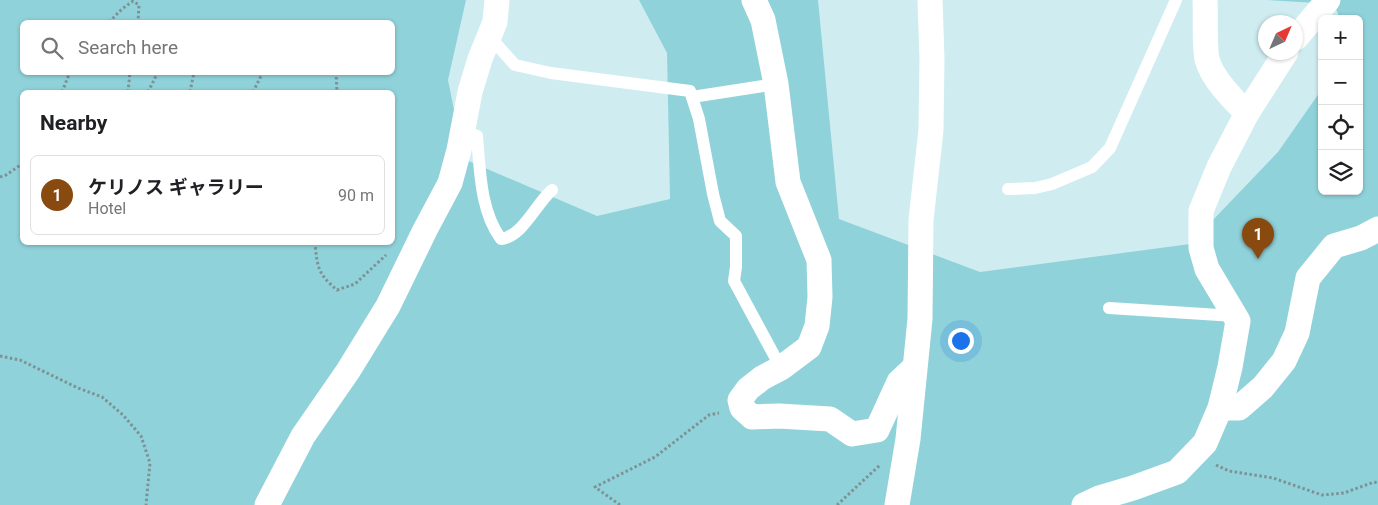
<!DOCTYPE html>
<meta charset="utf-8">
<style>
:root{--surface:#fff;--page:#f2f2f2;--text:#202124;--muted:#757577;--line:#e0e0e0;--accent:#894a10}
body{margin:0;font-family:Roboto,"Noto Sans JP",sans-serif;background:var(--page);color:var(--text)}
.controls{position:absolute;right:15px;top:15px;display:grid;overflow:hidden;border-radius:8px;box-shadow:0 1px 4px #0004}
.controls button{width:45px;height:45px;display:grid;place-items:center;padding:0;border:0;border-bottom:1px solid var(--line);background:var(--surface);color:var(--text);font:25px sans-serif}
.compass{position:absolute;left:1258px;top:15px;width:45px;height:45px;border-radius:50%;background:var(--surface);box-shadow:0 1px 4px #0004;rotate:44deg}
.you{position:absolute;left:960px;top:340px;width:18px;height:18px;margin:-12px;border:4px solid #fff;border-radius:50%;background:#1a73e8;box-shadow:0 0 0 8px #1a73e833}
.badge{display:grid;place-items:center;width:32px;height:32px;border-radius:50%;background:var(--accent);color:#fff;font-size:16px;font-weight:700}
.pin{position:absolute;translate:-50% -41px;filter:drop-shadow(0 1px 2px #0008)}
.pin::after{content:'';position:absolute;top:26px;width:18px;height:15px;background:inherit;clip-path:polygon(0 0,100% 0,50% 100%)}
.list{margin:0;padding:0;list-style:none}
h2{display:flex;justify-content:space-between;align-items:center;height:65px;margin:0;padding:0 20px;font-size:21px}
h2 small{font-size:16px;font-weight:400;color:var(--muted)}
.list li{display:grid;grid-template-columns:32px 1fr auto;gap:15px;align-items:center;box-sizing:border-box;height:80px;margin:0 10px 10px;padding:0 10px;border:1px solid var(--line);border-radius:8px}
.list b{display:block;font-size:19px;white-space:nowrap}
.list p{margin:0;font-size:16px;white-space:nowrap;color:var(--muted)}
.list em{font-size:16px;font-style:normal;color:var(--muted)}
.icon{flex:none;width:28px;height:28px;fill:none;stroke:currentColor;stroke-width:2;stroke-linecap:round;stroke-linejoin:round}
.map{position:relative;flex:none;width:1378px;height:505px;overflow:hidden}
.search{position:absolute;background:var(--surface);box-shadow:0 1px 4px #0004;left:20px;top:20px;width:375px;height:55px;display:flex;align-items:center;gap:12px;box-sizing:border-box;padding:0 18px;border-radius:8px;color:var(--muted);font-size:19px}
.panel{position:absolute;background:var(--surface);box-shadow:0 1px 4px #0004;left:20px;top:90px;width:375px;height:155px;border-radius:8px}
.map>svg:first-child{display:block}
</style>
<div class="map">
<svg width="1378" height="505" viewBox="0 0 1378 505">
<rect width="100%" height="100%" fill="#cfedf1"/>
<path fill="#90d2da" fill-rule="evenodd" d="M0,0H466L448,80L464,159L597,216L670,199L667,53L639,0H818L839,219L980,272L1190,244L1278,152L1322,89V191H1359V19H1340L1334,4L1267,0H1378V505H0ZM22,22H392V72H22ZM22,92H392V242H22Z"/>
<g fill="none" stroke-linecap="round" stroke-linejoin="round">
<g stroke="#7c9295" stroke-width="3" stroke-dasharray="2.5 2.5" stroke-linecap="butt">
<polyline points="109,22 122,9 133,1 139,5 138,22"/>
<polyline points="336,72 337,92"/>
<polyline points="62,92 70,72"/>
<polyline points="128,92 130,72"/>
<polyline points="148,92 158,72"/>
<polyline points="190,92 194,72"/>
<polyline points="253,92 263,72"/>
<polyline points="0,177 6,175 22,164"/>
<path d="M315,242C317,267 318,274 337,290L355,284L386,255"/>
<polyline points="0,356 20,360 78,388 102,397 123,415 141,436 150,463 146,505"/>
<polyline points="1216,465 1229,471 1273,478 1322,495 1344,493 1374,482 1378,483"/>
<polyline points="620,505 595,487 655,457 709,415 719,413"/>
<polyline points="837,505 880,465"/>
</g>
<g stroke="#fff" stroke-width="12">
<polyline points="489,36 515,65 551,73 690,91 699,119 713,194 720,221 736,236 736,267 734,281 781,368"/>
<polyline points="692,97 776,84"/>
<path d="M463,131L477,136C480,169 480,211 501,239C523,236 535,205 552,190"/>
<polyline points="1008,189 1035,188 1052,184 1092,167 1110,148 1176,0"/>
<polyline points="1109,308 1235,316"/>
</g>
<g stroke="#fff" stroke-width="25">
<polyline points="754,0 763,20 776,84 788,182 819,260 820,297 817,326 809,347 781,368 762,378 748,389 740,400 742,408 752,417 779,416 830,419 852,434 877,430 899,382 914,368"/>
<path d="M1205,0C1206,17 1204,44 1207,59C1211,77 1234,101 1247,113"/>
<polyline points="1296,38 1328,0"/>
<polyline points="1220,408 1239,408 1263,387 1284,361 1297,333 1308,278 1334,246 1361,238 1378,229"/>
<polyline points="267,505 303,436 348,371 388,306 425,230 450,183 459,150 470,92 480,59 495,22 497,0"/>
<polyline points="897,505 908,439 920,319 921,220 931,130 932,59 930,0"/>
<polyline points="1084,505 1099,498 1133,488 1177,472 1205,443 1220,408 1230,367 1238,321 1207,269 1201,248 1201,211 1219,167 1247,113 1286,52"/>
</g>
</g>
</svg>
<div class="controls">
<button>+</button>
<button>−</button>
<button><svg class="icon" aria-label="locate" viewBox="0 0 24 24"><circle cx="12" cy="12" r="6"/><path d="M12 2v4M12 18v4M2 12h4M18 12h4"/></svg></button>
<button><svg class="icon" aria-label="layers" viewBox="0 0 24 24"><path d="M12 4l9 5-9 5-9-5zM3 14l9 5 9-5"/></svg></button>
</div>
<svg class="compass" viewBox="-18 -18 36 36"><path d="M0-13l5 13h-10z" fill="#e53935"/><path d="M0 13l5-13h-10z" fill="#757577"/></svg>
<div class="you"></div>
<div class="pin badge" style="left:1258px;top:259px">1</div>
<div class="search"><svg class="icon" aria-label="search" viewBox="0 0 24 24"><circle cx="10" cy="10" r="6"/><path d="M15 15l6 6"/></svg>Search here</div>
<section class="panel">
<h2>Nearby<small></small></h2>
<ul class="list">
<li><span class="badge">1</span><div><b>ケリノス ギャラリー</b><p>Hotel</p></div><em>90 m</em></li>
</ul>
</section>
</div>
